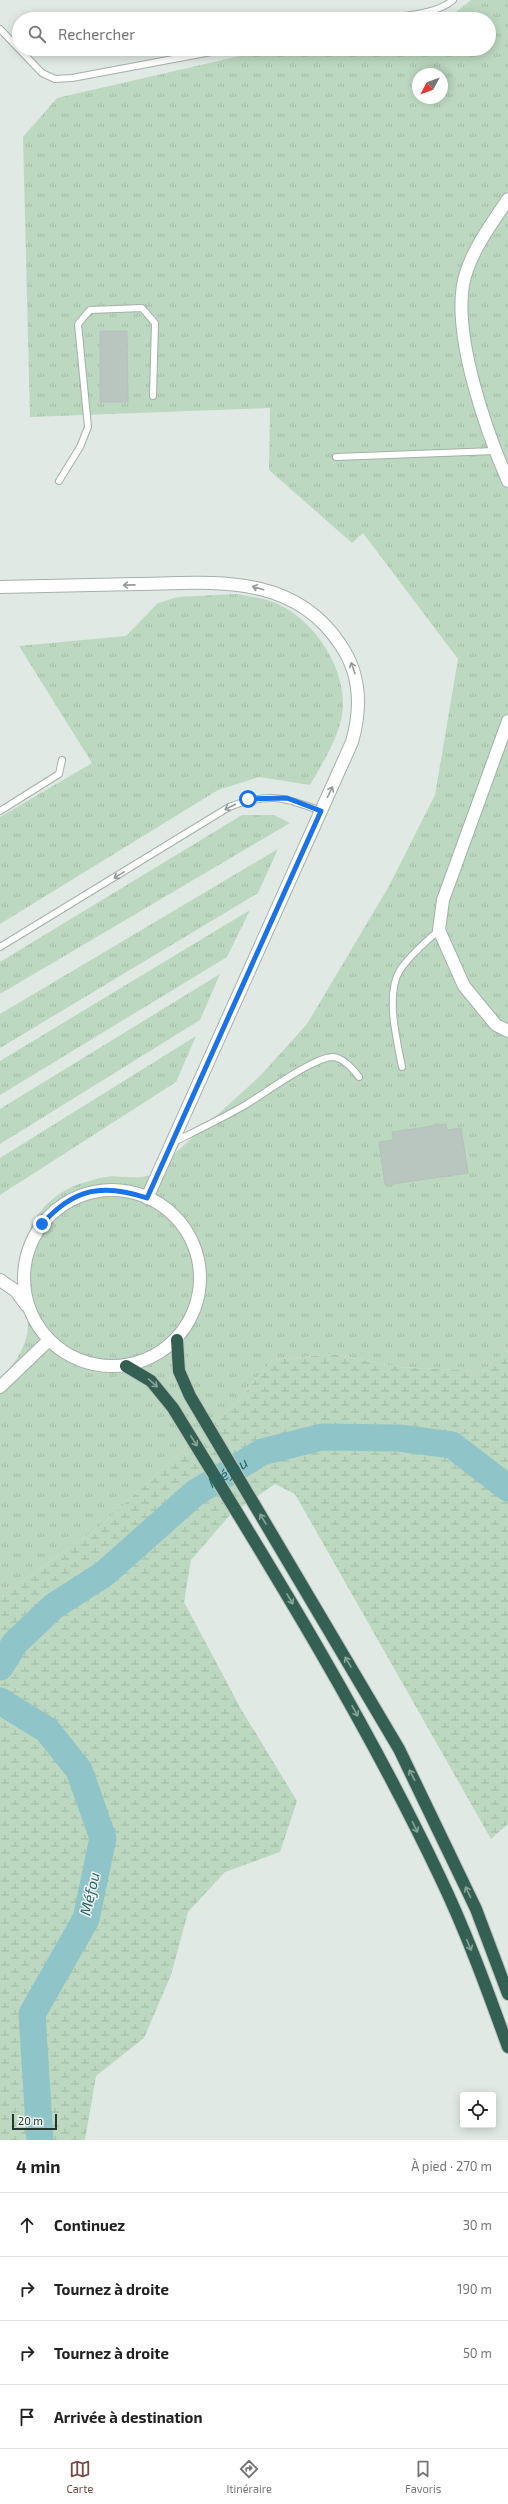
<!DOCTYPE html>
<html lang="fr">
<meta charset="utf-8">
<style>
:root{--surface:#fff;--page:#f2f2f2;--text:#222;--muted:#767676;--line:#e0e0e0;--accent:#774941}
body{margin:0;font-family:"Exo 2",sans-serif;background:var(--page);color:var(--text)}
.controls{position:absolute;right:12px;bottom:12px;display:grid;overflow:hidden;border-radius:4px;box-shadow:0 2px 10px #0003}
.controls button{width:36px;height:36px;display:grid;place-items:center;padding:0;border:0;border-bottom:1px solid var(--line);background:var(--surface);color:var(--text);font:20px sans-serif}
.compass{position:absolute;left:412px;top:68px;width:36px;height:36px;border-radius:50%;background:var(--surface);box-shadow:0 2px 10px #0003;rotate:229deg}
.scale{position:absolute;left:12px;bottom:10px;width:45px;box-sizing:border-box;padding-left:4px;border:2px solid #233730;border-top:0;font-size:11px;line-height:14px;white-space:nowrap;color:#233730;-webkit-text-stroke:3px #f0f6f3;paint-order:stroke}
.stop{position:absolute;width:12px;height:12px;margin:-9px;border:3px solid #1a73e8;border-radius:50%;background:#fff}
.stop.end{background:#1a73e8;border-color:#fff;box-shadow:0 1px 4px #0008}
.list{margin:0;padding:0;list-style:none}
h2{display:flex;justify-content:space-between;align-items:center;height:52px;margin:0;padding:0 16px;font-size:17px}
h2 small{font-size:13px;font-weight:400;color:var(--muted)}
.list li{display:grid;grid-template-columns:26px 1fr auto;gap:12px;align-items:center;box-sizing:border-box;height:64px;padding:0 16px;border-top:1px solid var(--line)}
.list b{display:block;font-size:15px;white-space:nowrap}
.list em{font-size:13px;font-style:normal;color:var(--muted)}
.icon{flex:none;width:22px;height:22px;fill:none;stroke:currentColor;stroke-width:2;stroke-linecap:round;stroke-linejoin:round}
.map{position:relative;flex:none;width:508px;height:2140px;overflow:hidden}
.search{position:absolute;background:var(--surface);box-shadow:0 2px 10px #0003;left:12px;right:12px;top:12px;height:44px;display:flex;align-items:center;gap:10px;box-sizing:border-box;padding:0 14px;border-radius:22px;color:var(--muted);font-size:15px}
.sheet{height:308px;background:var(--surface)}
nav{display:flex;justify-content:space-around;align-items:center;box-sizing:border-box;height:56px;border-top:1px solid var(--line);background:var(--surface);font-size:11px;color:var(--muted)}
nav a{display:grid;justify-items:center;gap:2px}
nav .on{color:var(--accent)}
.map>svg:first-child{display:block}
</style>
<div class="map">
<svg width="508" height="2140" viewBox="0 0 508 2140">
<defs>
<pattern id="grass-tufts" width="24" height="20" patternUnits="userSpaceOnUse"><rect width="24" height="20" fill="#bcd8c0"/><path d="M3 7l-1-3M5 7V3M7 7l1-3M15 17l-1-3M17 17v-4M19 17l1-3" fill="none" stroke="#a1baa5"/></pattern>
<pattern id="wetland-marsh" width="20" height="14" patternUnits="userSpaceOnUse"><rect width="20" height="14" fill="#bcd8c0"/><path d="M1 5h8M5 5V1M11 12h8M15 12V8" fill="none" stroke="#a1baa5"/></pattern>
</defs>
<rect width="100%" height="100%" fill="#e0e9e4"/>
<g fill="url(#grass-tufts)" fill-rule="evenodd">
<path d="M471,0H508V1349L483,1371L398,1367L333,1354L272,1360L238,1401L100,1526L0,1597V1379C14,1365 27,1347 28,1326C28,1317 23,1308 22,1299C17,1251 28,1203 79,1184C87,1182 97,1178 106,1177C121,1175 135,1180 151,1175L260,1076L307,1024L389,886L435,795L458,659L363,533L352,543L269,470L270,408L30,417L23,137L57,98L253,53L278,49H489V19H447ZM418,74H442V98H418Z"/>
<path d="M237,594C250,597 265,598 276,603C316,620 352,676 341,720C335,744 322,764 310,785L259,777L218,790L0,924V817L92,763L19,646L126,636L158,603L178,597Z"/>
<polygon points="242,815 274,815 290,823 0,994 0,962"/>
<polygon points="278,849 258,893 0,1048 0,1014"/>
<polygon points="250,910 227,957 0,1095 0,1061"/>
<polygon points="220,974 200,1020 0,1144 0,1109"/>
<polygon points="196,1036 176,1082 0,1195 0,1158"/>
</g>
<polygon fill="url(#wetland-marsh)" points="508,1349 508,1824 491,1839 295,1494 275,1484 230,1515 191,1560 184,1602 241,1709 297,1801 280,1852 225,1872 188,1912 171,1975 144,2038 96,2076 85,2140 0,2140 0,1597 100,1526 238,1401 272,1360 333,1354 398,1367 483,1371"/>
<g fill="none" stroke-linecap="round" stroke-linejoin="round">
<g stroke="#8fc5c8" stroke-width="27">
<path id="s1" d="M0,1667L15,1643L54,1606L104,1574L195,1493L262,1452L322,1437L399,1438L452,1445L508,1488"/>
<polyline points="0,1701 47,1730 79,1770 103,1838 86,1919 32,2014 40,2140"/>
</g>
</g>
<g fill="#b9c6c0" stroke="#b4c2ba">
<polygon points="100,331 127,331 128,402 100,402"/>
<polygon points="446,1124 447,1130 461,1128 468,1173 385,1185 379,1142 393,1140 392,1132"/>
</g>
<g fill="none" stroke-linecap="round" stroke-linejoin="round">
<defs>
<g id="lane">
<path d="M386,19C407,15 437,14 453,0"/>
<polyline points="0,29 42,73 55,79 72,78 227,49"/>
<polyline points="336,457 495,451"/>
<polyline points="59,481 80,447 88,427 78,324 90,310 142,308 155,323 153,396"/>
<polyline points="0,811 59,774 62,760"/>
<path d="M0,947L229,807C268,792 283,797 321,811"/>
<path d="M402,1067C397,1041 385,994 400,970C410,955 426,942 439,930"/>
<path d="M174,1142C198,1130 223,1118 247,1104C265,1093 314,1057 333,1057C344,1058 353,1069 359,1077"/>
</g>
<g id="street">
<path d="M0,587C46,586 91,585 137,584C212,583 292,572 340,644C361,674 362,707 352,742L147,1198"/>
<circle cx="112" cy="1278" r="88"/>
<polyline points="0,1280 16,1291 26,1305"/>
<polyline points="0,1387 49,1340"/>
</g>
<g id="secondary">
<path d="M508,199C491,225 469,253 463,285C454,339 486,431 508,481"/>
<polyline points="508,721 443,900 439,930 464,986 496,1025 508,1031"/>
</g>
<g id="highway">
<polyline points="177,1340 179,1371 190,1396 399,1749 476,1909 508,1994"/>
<path d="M126,1366L151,1381L173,1408C267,1561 362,1713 439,1875C466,1931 487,1989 508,2047"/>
</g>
</defs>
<use href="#lane" stroke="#a4b0aa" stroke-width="8"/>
<use href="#street" stroke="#a4b0aa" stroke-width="14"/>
<use href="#secondary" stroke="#a1b3ab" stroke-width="14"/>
<use href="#highway" stroke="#bdc3c1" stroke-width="14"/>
<use href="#lane" stroke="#fff" stroke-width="6"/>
<use href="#street" stroke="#fff" stroke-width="12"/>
<use href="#secondary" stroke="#fff" stroke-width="12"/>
<use href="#highway" stroke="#336052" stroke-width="12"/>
</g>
<defs><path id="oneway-shaft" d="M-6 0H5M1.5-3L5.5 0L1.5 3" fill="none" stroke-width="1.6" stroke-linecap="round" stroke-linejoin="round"/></defs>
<g stroke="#919b98">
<use href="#oneway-shaft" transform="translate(129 585) rotate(179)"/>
<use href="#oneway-shaft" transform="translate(258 588) rotate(-164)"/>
<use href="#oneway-shaft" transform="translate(353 668) rotate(-109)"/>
<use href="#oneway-shaft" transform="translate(330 792) rotate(-64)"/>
<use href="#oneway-shaft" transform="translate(230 807) rotate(153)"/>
<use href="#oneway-shaft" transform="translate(119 875) rotate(149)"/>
</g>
<g stroke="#88a49a">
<use href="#oneway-shaft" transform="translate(153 1383) rotate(42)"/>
<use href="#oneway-shaft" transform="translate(194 1441) rotate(58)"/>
<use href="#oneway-shaft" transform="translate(263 1519) rotate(-121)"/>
<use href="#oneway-shaft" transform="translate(290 1599) rotate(59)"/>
<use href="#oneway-shaft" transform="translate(348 1662) rotate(-121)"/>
<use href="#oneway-shaft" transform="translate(355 1711) rotate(61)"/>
<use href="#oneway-shaft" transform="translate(412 1775) rotate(-117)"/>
<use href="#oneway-shaft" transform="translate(415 1827) rotate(64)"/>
<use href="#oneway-shaft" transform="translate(468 1892) rotate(-115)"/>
<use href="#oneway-shaft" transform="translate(469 1945) rotate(67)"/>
</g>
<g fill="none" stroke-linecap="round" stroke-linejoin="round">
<path stroke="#1a73e8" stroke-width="5" d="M42,1224C74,1188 103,1183 147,1198L321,811L287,798L248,799"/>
</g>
<g text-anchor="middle" stroke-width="3" stroke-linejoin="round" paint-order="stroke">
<g font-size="15" font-style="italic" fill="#25666b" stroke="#f0f6f3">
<text dy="5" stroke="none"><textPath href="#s1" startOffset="302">Méfou</textPath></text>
<text transform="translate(90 1894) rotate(-77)" y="5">Méfou</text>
</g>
</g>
</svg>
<div class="controls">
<button><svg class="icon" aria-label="locate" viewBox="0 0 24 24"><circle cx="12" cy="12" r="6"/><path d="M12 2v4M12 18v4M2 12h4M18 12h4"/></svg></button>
</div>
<svg class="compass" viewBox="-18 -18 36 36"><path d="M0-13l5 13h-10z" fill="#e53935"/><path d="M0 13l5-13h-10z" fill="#767676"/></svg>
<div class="scale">20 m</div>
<div class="stop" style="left:248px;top:799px"></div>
<div class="stop end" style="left:42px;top:1224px"></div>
<div class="search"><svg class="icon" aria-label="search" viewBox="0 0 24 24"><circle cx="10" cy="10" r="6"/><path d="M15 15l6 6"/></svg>Rechercher</div>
</div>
<section class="sheet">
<h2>4 min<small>À pied · 270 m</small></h2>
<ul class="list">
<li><svg class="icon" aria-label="ahead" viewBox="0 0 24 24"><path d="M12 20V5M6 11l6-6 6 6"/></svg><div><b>Continuez</b></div><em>30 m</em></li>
<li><svg class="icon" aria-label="right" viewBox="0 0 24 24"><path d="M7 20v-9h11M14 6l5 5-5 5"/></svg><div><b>Tournez à droite</b></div><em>190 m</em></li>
<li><svg class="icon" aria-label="right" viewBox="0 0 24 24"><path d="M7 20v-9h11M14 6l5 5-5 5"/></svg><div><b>Tournez à droite</b></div><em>50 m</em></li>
<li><svg class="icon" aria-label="arrive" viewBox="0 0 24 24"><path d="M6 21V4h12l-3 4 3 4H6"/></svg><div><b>Arrivée à destination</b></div></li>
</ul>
</section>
<nav>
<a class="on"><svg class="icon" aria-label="map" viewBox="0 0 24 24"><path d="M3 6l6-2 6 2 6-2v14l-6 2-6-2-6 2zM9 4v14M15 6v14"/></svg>Carte</a>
<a><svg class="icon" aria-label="directions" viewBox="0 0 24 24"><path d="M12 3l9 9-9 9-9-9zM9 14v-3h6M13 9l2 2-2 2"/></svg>Itinéraire</a>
<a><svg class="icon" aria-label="saved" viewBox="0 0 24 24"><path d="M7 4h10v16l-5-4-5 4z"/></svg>Favoris</a>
</nav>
